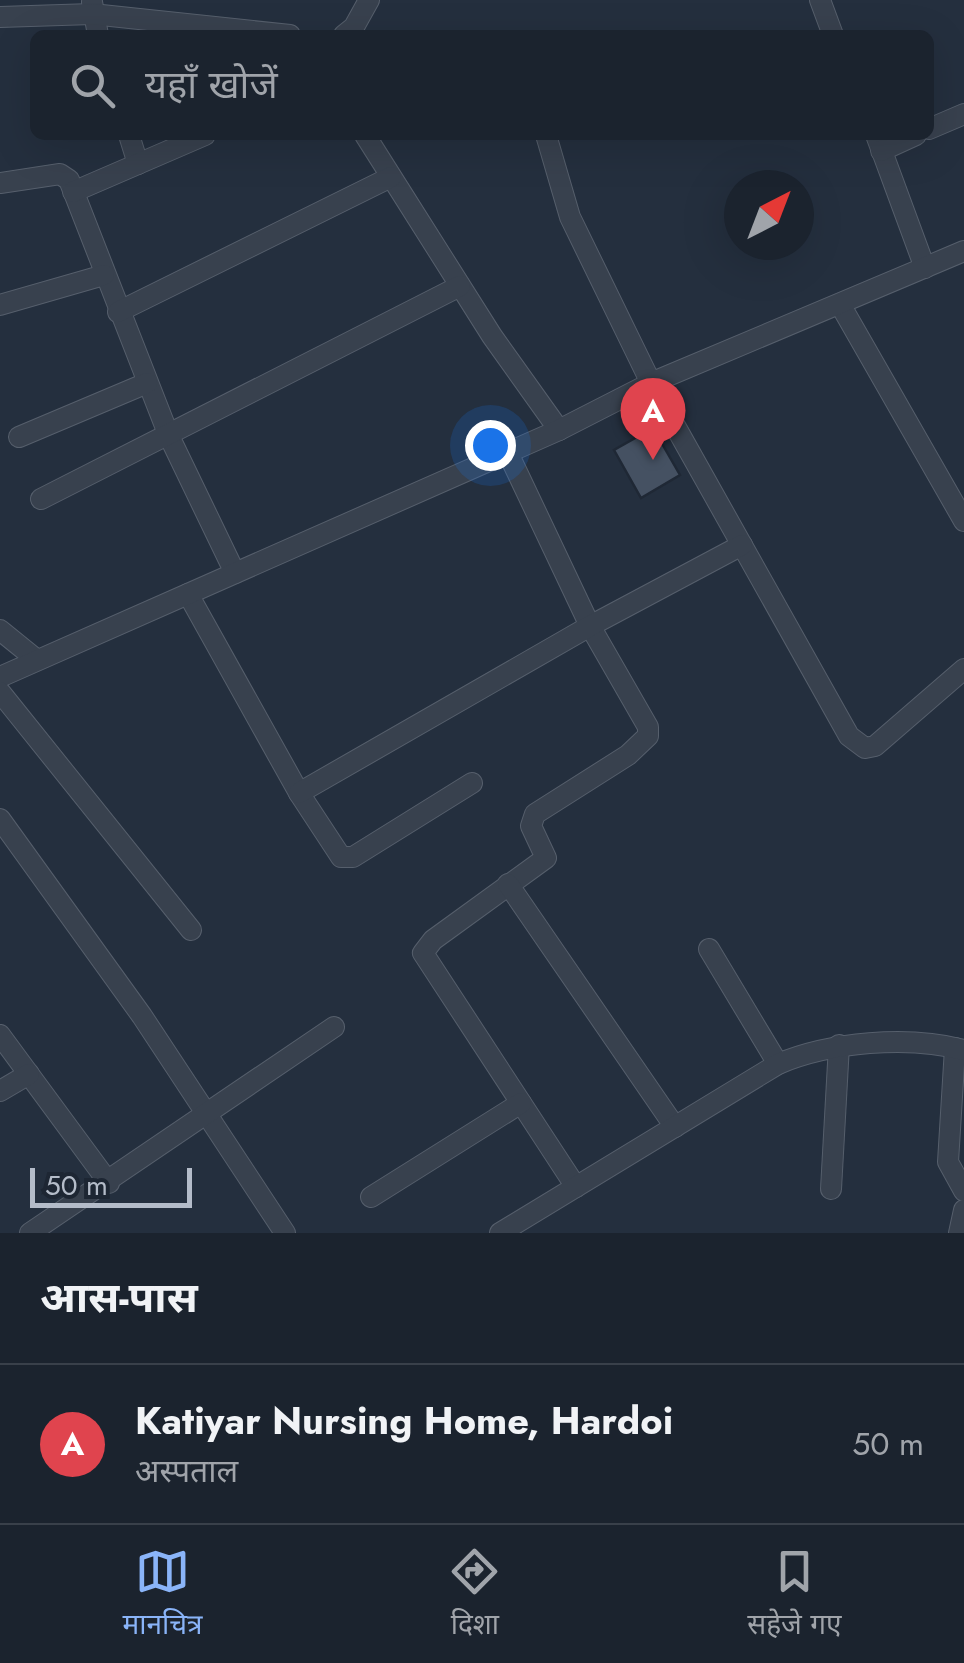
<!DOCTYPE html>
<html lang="hi">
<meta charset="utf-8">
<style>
:root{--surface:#1b232e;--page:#282f3a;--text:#f1f3f6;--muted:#a0a4aa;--line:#39404a;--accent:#8ab4f8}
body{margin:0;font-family:Jost,"Noto Sans Devanagari",sans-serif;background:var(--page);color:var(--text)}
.compass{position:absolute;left:724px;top:170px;width:90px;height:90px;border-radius:50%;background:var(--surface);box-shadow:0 10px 40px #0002;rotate:42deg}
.scale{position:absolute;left:30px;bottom:25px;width:162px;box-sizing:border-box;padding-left:10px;border:5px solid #b4bcc9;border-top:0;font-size:28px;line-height:35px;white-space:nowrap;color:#b4bcc9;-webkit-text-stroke:8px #1d2633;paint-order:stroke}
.you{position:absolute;left:490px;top:445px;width:35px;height:35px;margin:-25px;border:8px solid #fff;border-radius:50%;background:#1a73e8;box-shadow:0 0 0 15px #1a73e833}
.badge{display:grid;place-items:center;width:65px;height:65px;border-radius:50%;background:var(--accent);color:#fff;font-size:32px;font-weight:700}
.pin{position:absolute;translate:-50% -82px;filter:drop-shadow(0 2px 5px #0008)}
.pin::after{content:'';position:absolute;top:52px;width:35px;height:30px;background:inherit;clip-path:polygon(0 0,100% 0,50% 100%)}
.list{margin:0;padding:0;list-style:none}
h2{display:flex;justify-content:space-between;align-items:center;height:130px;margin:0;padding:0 40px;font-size:42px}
h2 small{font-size:32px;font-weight:400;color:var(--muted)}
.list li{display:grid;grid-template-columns:65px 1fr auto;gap:30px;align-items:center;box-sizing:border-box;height:160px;padding:0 40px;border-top:2px solid var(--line)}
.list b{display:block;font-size:38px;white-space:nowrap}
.list p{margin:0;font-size:32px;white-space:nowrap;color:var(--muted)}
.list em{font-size:32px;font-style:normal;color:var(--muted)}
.icon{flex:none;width:55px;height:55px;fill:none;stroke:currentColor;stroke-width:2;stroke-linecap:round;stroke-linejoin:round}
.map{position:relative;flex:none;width:964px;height:1233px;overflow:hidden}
.search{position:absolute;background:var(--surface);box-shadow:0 10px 40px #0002;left:30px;right:30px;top:30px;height:110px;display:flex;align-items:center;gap:25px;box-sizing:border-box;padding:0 35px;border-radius:15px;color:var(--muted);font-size:38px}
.sheet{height:290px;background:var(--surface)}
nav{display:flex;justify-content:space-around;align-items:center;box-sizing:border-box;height:140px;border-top:2px solid var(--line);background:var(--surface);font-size:28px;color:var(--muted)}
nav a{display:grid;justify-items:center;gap:5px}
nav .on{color:var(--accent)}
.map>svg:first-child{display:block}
</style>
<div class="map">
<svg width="964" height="1233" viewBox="0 0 964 1233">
<rect width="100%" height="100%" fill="#242f3e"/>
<polygon fill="#455162" stroke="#1f2835" stroke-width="2.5" points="653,428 680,475 641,498 614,450"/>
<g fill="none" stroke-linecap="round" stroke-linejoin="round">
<defs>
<g id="minor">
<polyline points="820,0 833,35"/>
<polyline points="92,2 98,35"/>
<polyline points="0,17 92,14 290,35"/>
<polyline points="344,35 354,27 369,0"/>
<polyline points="929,129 964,114"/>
<polyline points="129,135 138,164"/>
<polyline points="365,135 492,336 559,430"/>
<polyline points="546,135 570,217 651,383 849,736 865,748 875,746 964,669"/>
<polyline points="876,135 925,268"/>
<polyline points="881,151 916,135"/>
<polyline points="0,183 60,174 69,180 169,436 235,573"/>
<polyline points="73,192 205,135"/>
<polyline points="0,305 104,275"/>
<polyline points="841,306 964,521"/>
<polyline points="118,312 391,177"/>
<polyline points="19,437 147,383"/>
<polyline points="508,453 590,626 648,727 648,736 628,755 535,814 531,826 546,858 433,940 423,953 576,1187"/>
<polyline points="41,499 460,286"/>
<polyline points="188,594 299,793 341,857 353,857 472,783"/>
<polyline points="0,630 37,660"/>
<polyline points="0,677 559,430 651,383 964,251"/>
<polyline points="0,692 191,930"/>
<polyline points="299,793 590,626 742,545"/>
<polyline points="0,819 142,1016 285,1233"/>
<polyline points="508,884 675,1127"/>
<polyline points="709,949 778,1064"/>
<polyline points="0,1035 109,1183"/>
<polyline points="955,1048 948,1162 964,1191"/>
<polyline points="0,1091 29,1074"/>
<polyline points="831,1189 839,1045"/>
<polyline points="371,1197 521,1103"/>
<polyline points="30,1233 334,1027"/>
<path d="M500,1233L778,1064C830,1042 908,1035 964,1050"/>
<polyline points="959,1233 964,1210"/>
</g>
</defs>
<use href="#minor" stroke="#565f6c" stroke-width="22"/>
<use href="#minor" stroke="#38414e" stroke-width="20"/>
</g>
</svg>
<svg class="compass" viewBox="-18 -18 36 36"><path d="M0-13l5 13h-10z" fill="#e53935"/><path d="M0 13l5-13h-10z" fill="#a0a4aa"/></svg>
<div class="scale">50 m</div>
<div class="you"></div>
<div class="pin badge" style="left:653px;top:460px;background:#e0444e">A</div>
<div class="search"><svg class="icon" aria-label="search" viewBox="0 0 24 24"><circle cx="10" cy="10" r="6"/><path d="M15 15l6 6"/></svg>यहाँ खोजें</div>
</div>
<section class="sheet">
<h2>आस-पास<small></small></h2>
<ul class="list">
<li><span class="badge" style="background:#e0444e">A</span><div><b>Katiyar Nursing Home, Hardoi</b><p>अस्पताल</p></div><em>50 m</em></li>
</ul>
</section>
<nav>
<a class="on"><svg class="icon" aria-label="map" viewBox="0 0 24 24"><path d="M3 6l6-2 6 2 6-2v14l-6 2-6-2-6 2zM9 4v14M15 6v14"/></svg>मानचित्र</a>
<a><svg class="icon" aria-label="directions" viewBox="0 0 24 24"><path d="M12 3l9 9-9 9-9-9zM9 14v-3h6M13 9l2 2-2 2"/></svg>दिशा</a>
<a><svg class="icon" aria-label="saved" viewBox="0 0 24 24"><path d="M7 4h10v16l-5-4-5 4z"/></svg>सहेजे गए</a>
</nav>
